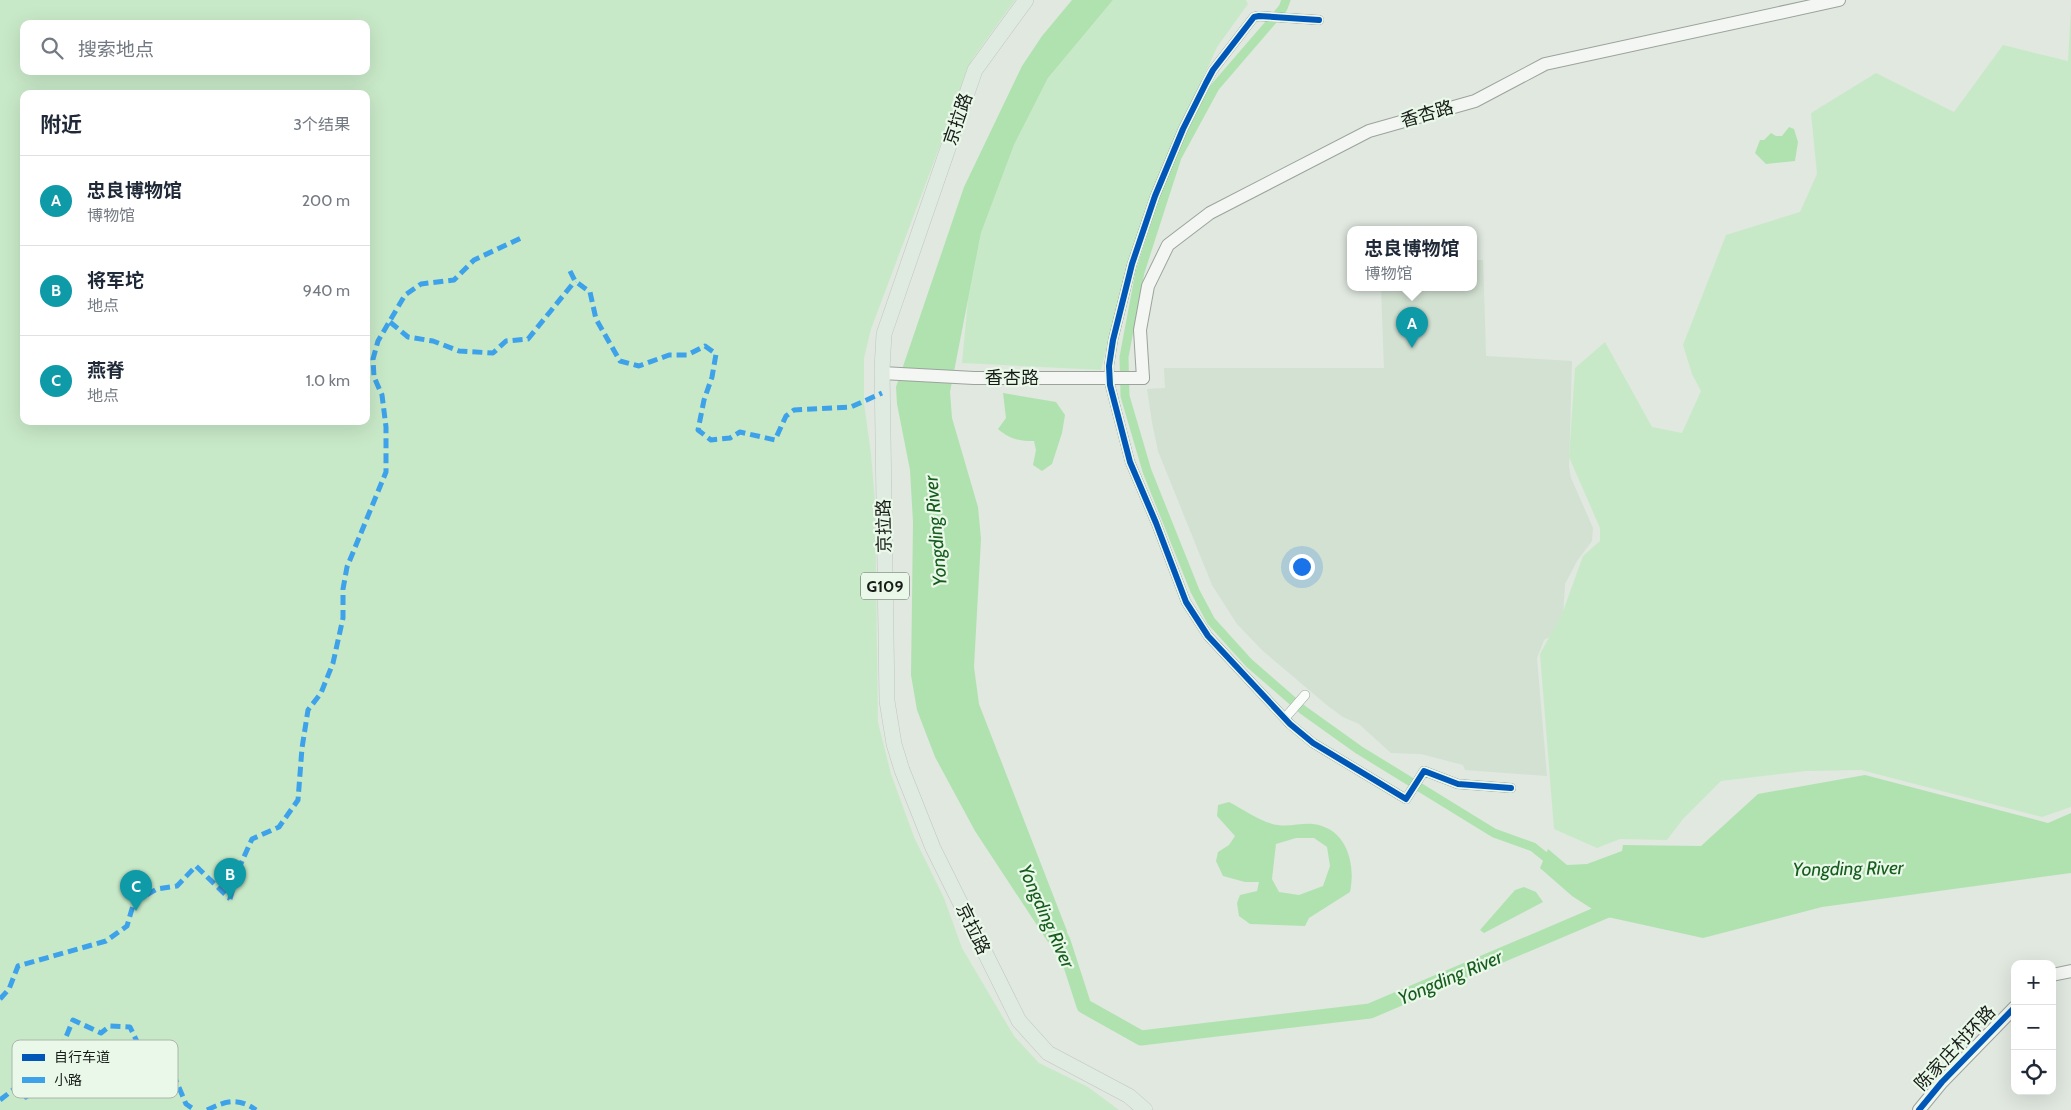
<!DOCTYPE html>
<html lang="zh">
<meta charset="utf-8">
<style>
:root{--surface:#fff;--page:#f6f6f7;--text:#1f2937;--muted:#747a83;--line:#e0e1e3;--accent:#0f766e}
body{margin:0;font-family:Cabin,"Noto Sans SC",sans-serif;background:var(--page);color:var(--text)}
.controls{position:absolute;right:15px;bottom:15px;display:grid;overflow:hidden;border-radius:10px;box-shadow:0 5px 20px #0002}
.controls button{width:45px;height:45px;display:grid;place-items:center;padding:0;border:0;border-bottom:1px solid var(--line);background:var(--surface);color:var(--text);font:25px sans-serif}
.you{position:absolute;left:1301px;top:566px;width:18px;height:18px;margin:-12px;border:4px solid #fff;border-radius:50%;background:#1a73e8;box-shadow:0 0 0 8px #1a73e833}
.badge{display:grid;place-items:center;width:32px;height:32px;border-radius:50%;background:var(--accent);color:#fff;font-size:16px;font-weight:700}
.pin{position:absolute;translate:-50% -41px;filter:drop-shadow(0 1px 2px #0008)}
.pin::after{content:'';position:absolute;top:26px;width:18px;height:15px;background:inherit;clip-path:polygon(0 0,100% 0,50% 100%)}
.popup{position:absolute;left:1347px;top:226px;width:130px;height:65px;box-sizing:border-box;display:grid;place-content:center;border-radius:10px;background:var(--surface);filter:drop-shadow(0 1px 4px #0005);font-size:16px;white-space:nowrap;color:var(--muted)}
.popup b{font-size:19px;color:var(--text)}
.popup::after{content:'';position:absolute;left:50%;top:100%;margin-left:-10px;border:10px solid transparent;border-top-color:var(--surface)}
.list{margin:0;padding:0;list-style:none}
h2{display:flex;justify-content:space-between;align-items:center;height:65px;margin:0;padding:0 20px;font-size:21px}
h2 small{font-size:16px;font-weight:400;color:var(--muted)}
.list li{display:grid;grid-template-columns:32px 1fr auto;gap:15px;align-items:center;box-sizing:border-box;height:90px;padding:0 20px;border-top:1px solid var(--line)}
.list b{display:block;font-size:19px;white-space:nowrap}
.list p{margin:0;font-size:16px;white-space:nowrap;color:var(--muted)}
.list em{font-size:16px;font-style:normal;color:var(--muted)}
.icon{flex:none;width:28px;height:28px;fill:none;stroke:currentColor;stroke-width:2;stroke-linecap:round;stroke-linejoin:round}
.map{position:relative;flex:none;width:2071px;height:1110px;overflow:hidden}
.search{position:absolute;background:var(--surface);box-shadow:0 5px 20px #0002;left:20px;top:20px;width:350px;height:55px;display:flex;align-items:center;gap:12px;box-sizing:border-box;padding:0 18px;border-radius:10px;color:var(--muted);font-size:19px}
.panel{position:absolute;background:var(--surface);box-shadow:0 5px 20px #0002;left:20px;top:90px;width:350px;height:335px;border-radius:10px}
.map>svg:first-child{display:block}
</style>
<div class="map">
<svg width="2071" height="1110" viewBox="0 0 2071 1110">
<rect width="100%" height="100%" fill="#e0e8e0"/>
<polygon fill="#d2e1d2" points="1473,260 1483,260 1486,356 1572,361 1569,467 1571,478 1593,528 1592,541 1577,561 1565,584 1562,631 1544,640 1537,658 1547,776 1465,770 1463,765 1421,754 1391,753 1359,724 1343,717 1328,706 1263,651 1237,624 1212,585 1158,451 1152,422 1147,389 1165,388 1164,368 1384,368 1381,287 1473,287"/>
<g fill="#c8e9c8" fill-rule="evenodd">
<path d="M0,0H1015L973,58L871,329L864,358V403L871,454L875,501L878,722L891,774L914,837L944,898L962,948L1014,1036L1039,1063L1088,1087L1119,1110H0ZM24,24H366V71H24ZM24,94H366V421H24Z"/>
<polygon points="1113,0 1246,0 1248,4 1217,47 1150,195 1125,275 1101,370 962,363 968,300 981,233 1014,145 1048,78"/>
<polygon points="2071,9 2071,807 2042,817 1861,770 1806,771 1721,781 1683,819 1667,840 1620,839 1597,848 1554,829 1540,654 1562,614 1583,556 1600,541 1600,528 1569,457 1575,368 1605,342 1652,427 1682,433 1701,391 1692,374 1683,345 1726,235 1800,212 1817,174 1811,113 1876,73 1954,112 2003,45 2068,61"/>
</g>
<g fill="#b0e2b0" fill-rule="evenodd">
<polygon points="1072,0 1113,0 1048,78 1014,145 981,233 950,392 952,418 978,507 981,539 974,667 979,704 1067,931 1063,941 1053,945 1048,942 975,831 935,757 917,710 911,675 913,522 910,470 897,404 896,387 964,187 1022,66 1042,36"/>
<polygon points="1789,127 1794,129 1798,142 1795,161 1766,164 1755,153 1760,140 1764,140 1771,133 1776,136 1782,136"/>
<path d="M1003,393L1056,402L1065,415L1062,433L1052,464L1042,471L1033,465L1036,450L1034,441C1018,441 1010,439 998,429L1006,418Z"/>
<polygon points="1865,775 2048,823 2071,813 2071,873 1822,907 1703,938 1603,916 1572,896 1540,868 1548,849 1567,865 1587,864 1622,851 1623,845 1701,846 1758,794"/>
<path d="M1229,802C1243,809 1262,823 1278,825C1289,827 1301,823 1313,824C1347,828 1356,864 1350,892L1309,918L1305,926L1250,924L1239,916L1237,903L1240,895L1257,891L1259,882H1245L1223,876L1216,861L1218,852L1229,845L1235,836L1217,816L1218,805ZM1296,838H1314L1327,847L1330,866L1323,886L1299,895L1279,892L1272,879L1276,844Z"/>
<polygon points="1524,887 1536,892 1543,902 1484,933 1480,930 1515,890"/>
</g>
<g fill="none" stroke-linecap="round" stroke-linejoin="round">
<polyline stroke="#b0e2b0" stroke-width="9" points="1286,0 1283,8 1215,87 1177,157 1140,272 1124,357 1125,396 1147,471 1195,591 1211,621 1249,663 1303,710 1359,750 1494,833 1533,847 1553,863"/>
<polyline stroke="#b0e2b0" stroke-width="15" points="1054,923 1063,941 1084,1006 1141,1038 1370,1011 1617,906"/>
<defs>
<g id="street">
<polyline points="1319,20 1259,16 1254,17 1213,70 1206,83 1183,129 1155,196 1132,264 1113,340 1109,366 1110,385 1130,462 1156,523 1186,602 1208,636 1290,724 1313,743 1406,799 1424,771 1458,784 1511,788"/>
<polyline points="1285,718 1305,695"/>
</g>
<g id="secondary">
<polyline points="882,373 974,378 1143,378"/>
<polyline points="1143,378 1140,330 1148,286 1168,245 1210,213 1369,131 1475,101 1545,64 1839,0"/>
<polyline points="2052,975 2071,971"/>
<polyline points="1919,1110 1942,1082 2015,1007"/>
</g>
<polyline id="highway" points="1026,0 975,70 884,334 882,369 887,701 894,744 902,770 933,848 1019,1021 1048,1053 1129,1096 1145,1110"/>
</defs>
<use href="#street" stroke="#9ca39c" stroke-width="10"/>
<use href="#secondary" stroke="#9ca39c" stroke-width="14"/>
<use href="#highway" stroke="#c1c5c1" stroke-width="16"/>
<use href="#street" stroke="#fafcfa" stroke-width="9"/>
<use href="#secondary" stroke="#f3f6f3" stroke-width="12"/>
<use href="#highway" stroke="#dfebe0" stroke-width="15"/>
<g stroke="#3da2ea" stroke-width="5" stroke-dasharray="10 5" stroke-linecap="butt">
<polyline points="570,271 575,281 590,292 596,319 620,361 639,366 669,355 687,355 705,346 716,354 712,377 704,400 698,430 711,440 730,438 740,432 775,440 786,416 794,410 851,407 882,393"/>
<polyline points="390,322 408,337 433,341 459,351 493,353 506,341 528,339 575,281"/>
<polyline points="230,899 238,870 252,839 279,827 298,800 302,748 308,710 321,693 333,663 343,618 343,589 347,567 386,472 386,427 382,395 374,377 373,359 378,341 405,295 421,284 454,280 474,260 521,238"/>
<polyline points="0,999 9,989 18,966 106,941 127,926 134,902 157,889 177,886 196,866 230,899"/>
<polyline points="0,1100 18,1086 26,1097 33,1092 33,1069 40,1064 56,1061 73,1020 101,1033 110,1026 130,1027 140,1048 151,1057 166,1057 186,1104 195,1110"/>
<path d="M207,1110C225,1101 238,1097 256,1110"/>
</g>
<defs>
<g id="cycleway">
<polyline points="1319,20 1259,16 1254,17 1213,70 1206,83 1183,129 1155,196 1132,264 1113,340 1109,366 1110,385 1130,462 1156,523 1186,602 1208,636 1290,724 1313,743 1406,799 1424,771 1458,784 1511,788"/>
<polyline points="1919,1110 1942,1082 2015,1007"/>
</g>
</defs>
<use href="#cycleway" stroke="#eaf8e9" stroke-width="9"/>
<use href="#cycleway" stroke="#0057b8" stroke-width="6"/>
</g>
<g text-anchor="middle" stroke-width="4.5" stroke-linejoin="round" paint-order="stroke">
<rect fill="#eaf8e9" stroke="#565e56" stroke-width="1" x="861" y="572.5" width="48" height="27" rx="4"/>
<g font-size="16" font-weight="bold" fill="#171c17">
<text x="885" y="592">G109</text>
</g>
<g font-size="18" fill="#171c17" stroke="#eaf8e9">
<text transform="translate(1427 114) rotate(-16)" y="6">香杏路</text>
<text transform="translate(958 119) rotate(-71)" y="6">京拉路</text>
<text x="1012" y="384">香杏路</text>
<text transform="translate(884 526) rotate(-91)" y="6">京拉路</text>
<text transform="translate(973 929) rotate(64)" y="6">京拉路</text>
<text transform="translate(1955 1048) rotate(-47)" y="6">陈家庄村环路</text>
</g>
<g font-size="19" font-style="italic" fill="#155c1d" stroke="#eaf8e9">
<text transform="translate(935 531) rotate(-95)" y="7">Yongding River</text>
<text transform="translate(1848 868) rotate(-1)" y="7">Yongding River</text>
<text transform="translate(1047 916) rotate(66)" y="7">Yongding River</text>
<text transform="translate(1450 977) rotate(-23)" y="7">Yongding River</text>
</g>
</g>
<rect x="12" y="1040" width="166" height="58" rx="8" fill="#eaf8e9" stroke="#abb6aa" stroke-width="1"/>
<rect x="22" y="1054" width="23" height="7" fill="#0057b8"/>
<rect x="22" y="1077" width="23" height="6" fill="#3da2ea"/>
<g font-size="14" fill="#171c17">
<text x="54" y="1062">自行车道</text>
<text x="54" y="1085">小路</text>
</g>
</svg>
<div class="controls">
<button>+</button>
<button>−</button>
<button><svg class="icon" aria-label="locate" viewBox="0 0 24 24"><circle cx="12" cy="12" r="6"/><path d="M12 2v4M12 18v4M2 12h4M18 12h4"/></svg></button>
</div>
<div class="you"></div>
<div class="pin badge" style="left:1412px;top:348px;background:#0f9aa8">A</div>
<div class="popup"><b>忠良博物馆</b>博物馆</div>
<div class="pin badge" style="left:230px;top:899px;background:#0f9aa8">B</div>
<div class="pin badge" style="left:136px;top:911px;background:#0f9aa8">C</div>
<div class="search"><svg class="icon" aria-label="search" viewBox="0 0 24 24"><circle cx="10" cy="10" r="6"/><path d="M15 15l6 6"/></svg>搜索地点</div>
<section class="panel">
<h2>附近<small>3个结果</small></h2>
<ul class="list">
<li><span class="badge" style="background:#0f9aa8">A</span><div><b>忠良博物馆</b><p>博物馆</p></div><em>200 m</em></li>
<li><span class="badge" style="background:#0f9aa8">B</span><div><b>将军坨</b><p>地点</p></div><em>940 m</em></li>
<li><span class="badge" style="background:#0f9aa8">C</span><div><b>燕脊</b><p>地点</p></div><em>1.0 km</em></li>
</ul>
</section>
</div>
